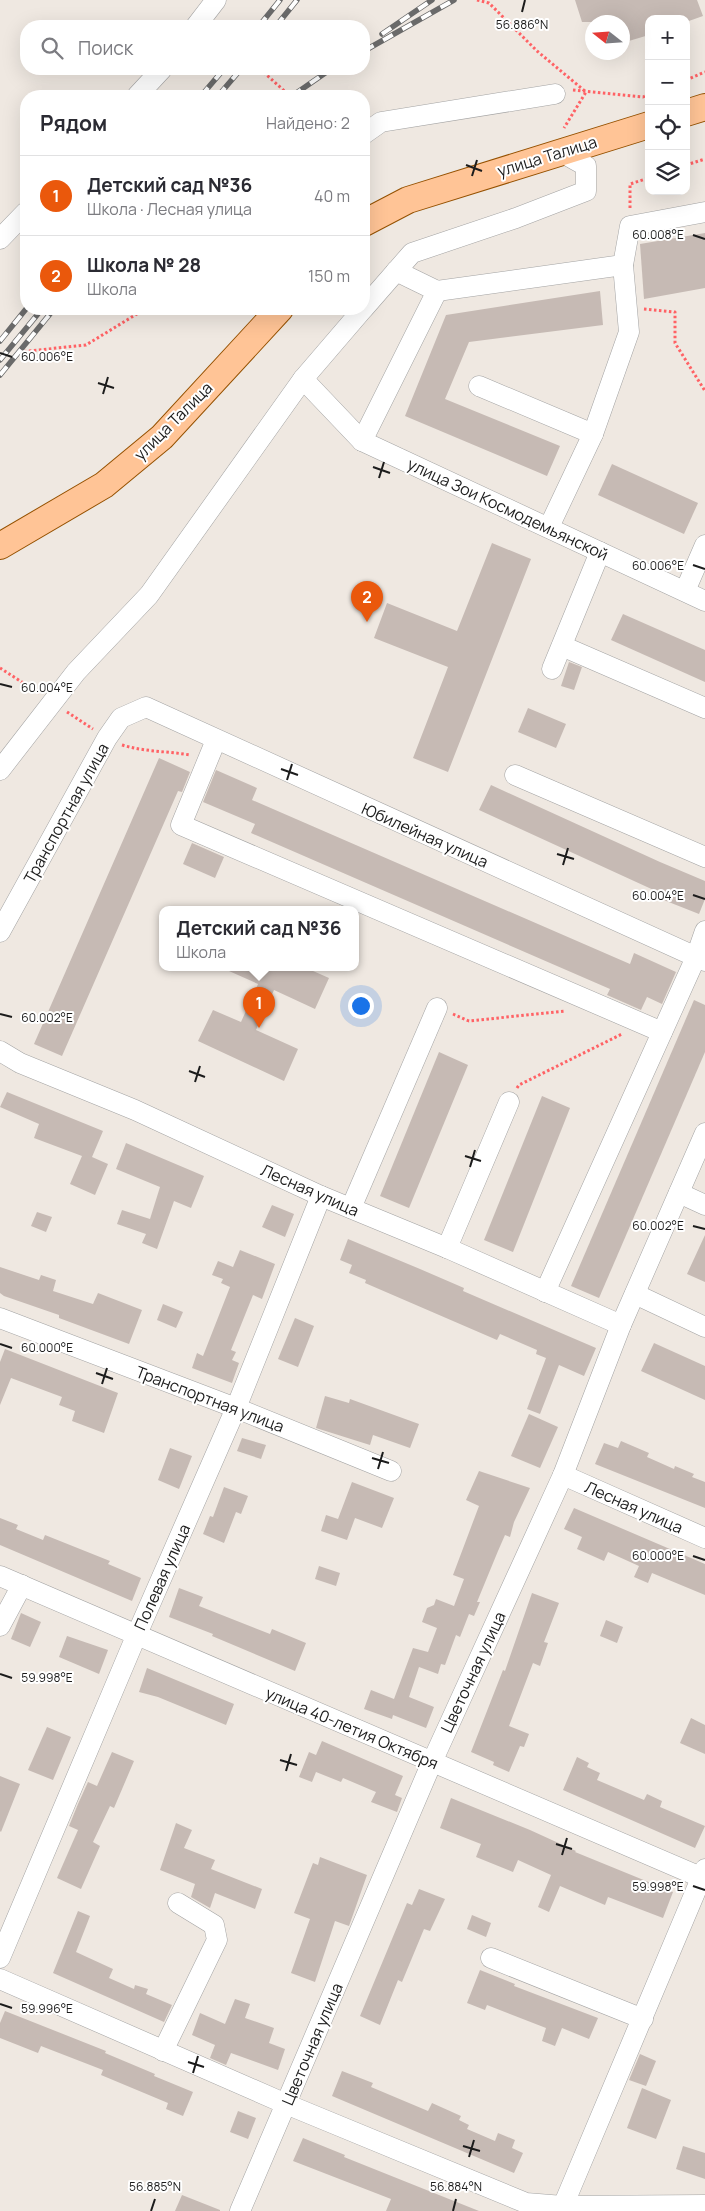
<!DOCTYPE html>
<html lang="ru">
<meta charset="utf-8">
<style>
:root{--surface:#fff;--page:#f7f7f7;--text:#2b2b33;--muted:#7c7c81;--line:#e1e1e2;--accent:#ea580c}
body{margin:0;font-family:Manrope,sans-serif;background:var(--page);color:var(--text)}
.controls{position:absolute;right:15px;top:15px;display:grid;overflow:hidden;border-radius:10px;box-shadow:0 5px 20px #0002}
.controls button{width:45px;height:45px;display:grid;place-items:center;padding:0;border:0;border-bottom:1px solid var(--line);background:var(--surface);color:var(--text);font:25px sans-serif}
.compass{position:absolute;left:585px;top:15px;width:45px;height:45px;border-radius:50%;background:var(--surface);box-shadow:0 5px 20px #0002;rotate:287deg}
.you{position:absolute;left:360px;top:1005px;width:18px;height:18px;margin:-12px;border:4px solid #fff;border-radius:50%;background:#1a73e8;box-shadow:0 0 0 8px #1a73e833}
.badge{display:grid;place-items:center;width:32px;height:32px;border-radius:50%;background:var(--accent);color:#fff;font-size:16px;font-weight:700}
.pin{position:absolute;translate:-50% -41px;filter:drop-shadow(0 1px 2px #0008)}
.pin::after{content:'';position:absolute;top:26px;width:18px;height:15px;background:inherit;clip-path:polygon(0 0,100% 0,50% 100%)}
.popup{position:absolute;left:159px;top:906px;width:200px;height:65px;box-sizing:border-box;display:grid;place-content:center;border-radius:10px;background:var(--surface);filter:drop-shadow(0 1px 4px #0005);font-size:16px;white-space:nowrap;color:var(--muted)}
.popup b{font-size:19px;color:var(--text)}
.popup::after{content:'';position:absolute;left:50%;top:100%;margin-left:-10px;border:10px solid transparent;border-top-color:var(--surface)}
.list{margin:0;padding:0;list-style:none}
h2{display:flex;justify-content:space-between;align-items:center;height:65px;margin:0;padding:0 20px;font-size:21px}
h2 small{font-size:16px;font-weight:400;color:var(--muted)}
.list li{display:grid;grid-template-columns:32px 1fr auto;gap:15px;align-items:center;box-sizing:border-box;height:80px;padding:0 20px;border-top:1px solid var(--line)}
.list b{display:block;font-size:19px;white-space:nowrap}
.list p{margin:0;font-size:16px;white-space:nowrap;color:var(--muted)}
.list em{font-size:16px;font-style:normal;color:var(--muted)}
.icon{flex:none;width:28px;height:28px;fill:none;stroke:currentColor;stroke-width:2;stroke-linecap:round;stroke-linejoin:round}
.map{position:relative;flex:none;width:705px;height:2211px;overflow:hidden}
.search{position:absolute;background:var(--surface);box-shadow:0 5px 20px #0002;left:20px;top:20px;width:350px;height:55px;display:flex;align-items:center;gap:12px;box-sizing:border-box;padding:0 18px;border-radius:20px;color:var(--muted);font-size:19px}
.panel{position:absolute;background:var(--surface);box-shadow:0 5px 20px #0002;left:20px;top:90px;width:350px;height:225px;border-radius:20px}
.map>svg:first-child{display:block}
</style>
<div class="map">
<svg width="705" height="2211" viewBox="0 0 705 2211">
<rect width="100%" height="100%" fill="#efe8e1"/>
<g fill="#c6bab4">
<polygon points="575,0 697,0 703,16 686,22 686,19 649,19 649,35 622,43 622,22 582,22"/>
<polygon points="705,233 705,288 644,299 640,244"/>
<polygon points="600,291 603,325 469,342 445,399 560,446 547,476 405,416 446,315"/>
<polygon points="612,464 698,503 684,534 598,495"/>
<polygon points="492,543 531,559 448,772 413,758 448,667 374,638 387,603 457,631"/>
<polygon points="623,614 705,650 705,682 611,640"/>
<polygon points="569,662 582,667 574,690 561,686"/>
<polygon points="528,708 566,724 556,748 518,732"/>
<polygon points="159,758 190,772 182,792 178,791 62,1056 34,1044"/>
<polygon points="216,770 257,788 252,800 630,964 634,953 676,972 662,1004 647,997 641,1010 607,995 610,989 251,833 255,824 203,802"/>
<polygon points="491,785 660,862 705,881 705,899 699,914 656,897 658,892 479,810"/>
<polygon points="192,843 224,857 215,878 183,864"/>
<polygon points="220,967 304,967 329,978 315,1009 274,990 256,1030 298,1049 284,1081 198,1041 213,1010 241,1022 258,984"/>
<polygon points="694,1000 705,1005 705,1052 599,1298 571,1286"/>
<polygon points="439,1052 468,1065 409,1208 380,1196"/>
<polygon points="7,1092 103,1131 92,1157 108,1164 95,1195 70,1184 82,1156 34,1138 39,1124 0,1107"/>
<polygon points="542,1096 570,1108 513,1252 484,1240"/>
<polygon points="126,1143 204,1176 191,1208 174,1201 157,1249 142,1243 146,1234 117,1224 122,1210 150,1219 160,1187 116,1169"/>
<polygon points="272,1205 294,1214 285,1237 262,1227"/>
<polygon points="37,1212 52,1217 46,1232 31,1226"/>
<polygon points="705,1235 705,1282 687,1274"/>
<polygon points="348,1239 420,1269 464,1288 463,1291 596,1348 584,1376 559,1365 540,1414 527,1409 546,1358 536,1354 537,1350 500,1334 497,1340 365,1283 366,1280 349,1273 352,1265 340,1260"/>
<polygon points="240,1250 275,1264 262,1299 253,1295 231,1350 236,1352 232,1360 239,1363 232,1383 192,1368 197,1353 203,1356 230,1287 221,1283 223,1279 212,1275 218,1261 233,1267"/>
<polygon points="0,1267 39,1280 41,1275 56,1280 53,1291 93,1304 98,1293 142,1310 129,1344 59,1318 59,1315 4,1296 0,1293"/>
<polygon points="163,1304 183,1312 176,1328 157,1320"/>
<polygon points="295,1318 314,1326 298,1367 278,1359"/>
<polygon points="654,1343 705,1366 705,1400 641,1371"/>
<polygon points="5,1349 118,1393 104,1433 72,1421 75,1411 59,1405 62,1397 11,1378 0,1405 0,1362"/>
<polygon points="325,1396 349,1403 350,1399 419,1424 410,1448 373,1435 370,1445 316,1428"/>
<polygon points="529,1414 558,1427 540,1468 511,1456"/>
<polygon points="242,1438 266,1445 261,1459 237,1451"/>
<polygon points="621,1441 649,1453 647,1457 674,1469 675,1466 694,1474 692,1477 705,1482 705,1508 595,1464 604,1443 618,1448"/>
<polygon points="170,1448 192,1456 179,1489 158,1480"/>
<polygon points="479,1471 530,1488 514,1522 510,1537 505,1535 498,1551 477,1602 480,1602 474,1616 469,1614 460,1637 456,1635 445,1665 441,1664 438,1674 419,1667 409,1697 434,1707 426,1728 393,1715 392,1719 364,1709 371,1690 394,1699 413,1648 428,1652 437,1628 422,1622 427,1608 434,1605 436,1599 454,1606 464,1579 453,1575 479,1506 466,1500"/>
<polygon points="352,1482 394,1498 382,1528 355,1518 347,1540 321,1531 326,1515 338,1519"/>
<polygon points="224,1487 248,1496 241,1514 236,1512 224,1543 203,1534 210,1516 213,1517"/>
<polygon points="574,1508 705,1564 705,1595 652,1573 648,1583 634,1577 639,1566 608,1552 604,1561 577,1549 582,1537 564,1529"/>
<polygon points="0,1518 18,1525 16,1529 43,1540 45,1535 110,1561 108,1564 141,1578 132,1601 0,1545"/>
<polygon points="319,1566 340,1573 336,1586 315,1579"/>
<polygon points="179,1588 203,1597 199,1606 270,1634 272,1629 306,1643 295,1671 212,1636 213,1634 169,1617"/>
<polygon points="532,1593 559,1603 544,1642 548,1643 540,1666 533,1663 509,1726 529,1734 524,1747 520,1746 509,1772 493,1765 494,1762 471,1752 503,1670 505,1671"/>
<polygon points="21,1613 41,1622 30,1647 11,1639"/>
<polygon points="606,1620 623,1627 617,1643 600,1636"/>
<polygon points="67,1636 108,1650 99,1674 59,1657"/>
<polygon points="147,1668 234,1704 226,1725 158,1697 139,1692"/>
<polygon points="691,1718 705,1725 705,1754 680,1743"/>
<polygon points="47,1727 71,1737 53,1780 28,1770"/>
<polygon points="322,1741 403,1776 395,1795 402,1798 397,1812 371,1802 376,1792 343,1778 341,1782 316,1772 312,1782 299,1777 309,1752 316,1755"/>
<polygon points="112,1752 134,1761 114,1808 110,1806 93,1842 100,1846 81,1889 57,1878 78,1830 69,1826 78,1804 88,1782 97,1786"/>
<polygon points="577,1757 589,1763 587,1767 600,1773 597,1780 644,1800 647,1794 662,1801 660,1807 705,1826 695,1848 563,1790"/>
<polygon points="0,1776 20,1784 1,1832 0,1831"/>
<polygon points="451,1798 530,1830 576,1851 575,1852 673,1892 663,1918 608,1897 605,1905 560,1886 549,1912 538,1907 551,1875 518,1860 513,1872 476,1857 481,1844 440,1828"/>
<polygon points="176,1823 192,1830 184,1848 215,1860 211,1869 262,1889 255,1909 215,1893 210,1908 191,1897 195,1884 160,1870"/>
<polygon points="320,1857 367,1875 349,1926 335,1921 315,1982 291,1973 310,1919 294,1913 313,1863 318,1865"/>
<polygon points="419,1889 445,1899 430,1931 424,1929 402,1982 398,1980 380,2025 360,2016 407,1903 412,1905"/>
<polygon points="78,1911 90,1916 76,1952 113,1969 109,1978 134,1989 135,1985 148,1989 146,1994 172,2005 164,2022 53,1973"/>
<polygon points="472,1915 491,1923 486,1937 467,1929"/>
<polygon points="480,1970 515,1984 514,1986 598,2018 589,2039 562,2028 555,2046 542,2041 546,2028 487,2005 485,2010 467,2003"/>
<polygon points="235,1999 250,2004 245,2018 274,2028 269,2043 285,2049 278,2070 231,2053 226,2065 210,2058 215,2045 192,2035 200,2013 225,2024"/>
<polygon points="5,2011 106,2051 105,2053 155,2074 154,2076 193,2092 183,2116 166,2109 168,2103 101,2075 103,2070 41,2046 38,2053 0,2038 0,2023"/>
<polygon points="640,2054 656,2061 646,2086 629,2080"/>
<polygon points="342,2071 373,2083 371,2087 428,2111 432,2103 461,2116 459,2120 469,2125 467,2129 495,2141 498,2133 515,2140 512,2148 523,2153 514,2173 332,2096"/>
<polygon points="642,2088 671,2100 656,2139 627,2128"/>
<polygon points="238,2111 256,2118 248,2139 230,2132"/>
<polygon points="303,2138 345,2155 344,2157 479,2211 386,2211 391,2199 293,2161"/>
<polygon points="683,2146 705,2153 705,2179 676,2169"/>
<polygon points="182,2195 220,2210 220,2211 175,2211"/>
</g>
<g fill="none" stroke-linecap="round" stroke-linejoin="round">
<defs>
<g id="minor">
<polyline points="196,26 216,0"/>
<polyline points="137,96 162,69"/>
<polyline points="364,134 381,122 555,94"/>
<polyline points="0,239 26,212"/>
<polyline points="623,265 630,226 705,212"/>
<polyline points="437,291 623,265 629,332 593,434 549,527"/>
<polyline points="364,308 412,253 516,218 586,191 586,166 561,152"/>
<polyline points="303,379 362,441 705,601"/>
<polyline points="479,386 593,434"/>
<polyline points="362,441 437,291 396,271"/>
<polyline points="685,591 705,545"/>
<polyline points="562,646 705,708"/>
<polyline points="552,669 600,552"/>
<polyline points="216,740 181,825 662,1032"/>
<polyline points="0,770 76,672 149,595 303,379 363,309"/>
<polyline points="515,775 705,857"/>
<polyline points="0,932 107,738 121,718 146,707 705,961"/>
<polyline points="0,1051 20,1063 135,1110 321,1196 447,1248 621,1325"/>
<polyline points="679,1193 705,1205"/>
<polyline points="351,1208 437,1008"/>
<polyline points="447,1248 509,1102"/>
<polyline points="545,1292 696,957 705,931"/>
<polyline points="635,1294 705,1327"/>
<polyline points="0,1318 236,1408 391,1471"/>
<polyline points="563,1475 705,1538"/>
<polyline points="0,1576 705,1879"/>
<polyline points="0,1626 22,1585"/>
<polyline points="0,1958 137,1634 236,1408 321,1196"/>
<polyline points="491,1958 643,2019"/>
<polyline points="0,1979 286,2104 526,2203 563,2206 705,2205"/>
<polyline points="163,2051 217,1940 214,1925 178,1903"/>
<polyline points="563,2206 705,1869"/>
<polyline points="240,2211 432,1762 563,1475 621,1325 705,1133"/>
</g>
<g id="major">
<polyline points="686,113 705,107"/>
<polyline points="364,223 408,200 649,125"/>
<polyline points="0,546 104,485 162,437 280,309"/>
</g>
</defs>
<use href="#minor" stroke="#a3a3a3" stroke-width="21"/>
<use href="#major" stroke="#955100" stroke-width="28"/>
<g stroke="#ff6265" stroke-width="3" stroke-dasharray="2.5 2.5" stroke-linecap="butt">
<polyline points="477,0 489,3 537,51 586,92 564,128"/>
<polyline points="260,69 290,96"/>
<polyline points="686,80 705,72"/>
<polyline points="573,90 643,97 649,94"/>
<polyline points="686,165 705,159"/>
<polyline points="630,208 630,184 649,178"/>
<polyline points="644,309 675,312 675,343 705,391"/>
<polyline points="19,352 86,345 145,309"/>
<polyline points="0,668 39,693"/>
<polyline points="67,712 93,729"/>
<path d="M122,745C145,752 167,751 190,755"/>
<polyline points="453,1014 469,1021 565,1011"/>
<polyline points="517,1088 519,1085 622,1034"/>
</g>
<use href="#minor" stroke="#fff" stroke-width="20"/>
<use href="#major" stroke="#ffc496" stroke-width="26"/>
<defs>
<g id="rail">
<polyline points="259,26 280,0"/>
<polyline points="276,26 297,0"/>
<polyline points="382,34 432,0"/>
<polyline points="364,51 454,0"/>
<polyline points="201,96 224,69"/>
<polyline points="218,96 241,69"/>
<polyline points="292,96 331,69"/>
<polyline points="0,341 26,309"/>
<polyline points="0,360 42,309"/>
<polyline points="0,375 54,309"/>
</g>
</defs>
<use href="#rail" stroke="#6a6a6a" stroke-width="5.5"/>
<use href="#rail" stroke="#fff" stroke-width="4" stroke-dasharray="11" stroke-linecap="butt"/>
</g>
<path fill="none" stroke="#1c1c1c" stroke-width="2" d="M522,12L525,0M466,165L482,171M472,176L477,160M693,235L705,239M0,353L12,357M98,383L114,388M103,394L108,377M373,467L390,473M379,478L384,462M693,565L705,569M0,684L12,687M281,769L298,775M287,780L292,764M557,854L574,859M563,865L568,848M693,895L705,899M0,1014L12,1017M189,1071L205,1077M195,1082L200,1066M465,1156L481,1161M470,1167L475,1150M693,1226L705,1229M0,1344L12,1348M96,1373L113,1379M102,1384L107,1368M372,1458L389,1463M378,1469L383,1452M693,1556L705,1560M0,1674L12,1678M280,1760L297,1765M286,1771L291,1754M556,1844L572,1849M562,1855L567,1838M693,1886L705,1890M0,2004L12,2008M188,2062L204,2067M193,2073L198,2056M463,2146L480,2151M469,2157L474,2140M151,2211L155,2199M453,2211L456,2199"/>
<g text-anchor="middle" stroke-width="4" stroke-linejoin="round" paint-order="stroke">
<g font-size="16" fill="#1c1c1c" stroke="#fff">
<text transform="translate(547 156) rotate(-17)" y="6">улица Талица</text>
<text transform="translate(173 421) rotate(-45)" y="6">улица Талица</text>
<text transform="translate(508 509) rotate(25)" y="6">улица Зои Космодемьянской</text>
<text transform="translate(66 813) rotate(-61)" y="6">Транспортная улица</text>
<text transform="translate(425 835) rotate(24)" y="6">Юбилейная улица</text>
<text transform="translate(310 1190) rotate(24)" y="6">Лесная улица</text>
<text transform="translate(210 1399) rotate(21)" y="6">Транспортная улица</text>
<text transform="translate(634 1507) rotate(24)" y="6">Лесная улица</text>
<text transform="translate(162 1577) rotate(-66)" y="6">Полевая улица</text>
<text transform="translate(473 1672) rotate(-65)" y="6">Цветочная улица</text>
<text transform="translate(352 1728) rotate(23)" y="6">улица 40-летия Октября</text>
<text transform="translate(312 2044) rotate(-67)" y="6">Цветочная улица</text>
</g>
</g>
<g font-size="12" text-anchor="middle" fill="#1c1c1c" stroke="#fff" stroke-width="4" stroke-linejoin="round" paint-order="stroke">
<text x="522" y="29">56.886°N</text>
<text x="658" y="239">60.008°E</text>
<text x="47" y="361">60.006°E</text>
<text x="658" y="570">60.006°E</text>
<text x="47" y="692">60.004°E</text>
<text x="658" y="900">60.004°E</text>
<text x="47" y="1022">60.002°E</text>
<text x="658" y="1230">60.002°E</text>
<text x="47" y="1352">60.000°E</text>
<text x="658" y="1560">60.000°E</text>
<text x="47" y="1682">59.998°E</text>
<text x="658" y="1891">59.998°E</text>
<text x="47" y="2013">59.996°E</text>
<text x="155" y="2191">56.885°N</text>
<text x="456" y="2191">56.884°N</text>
</g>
</svg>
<div class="controls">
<button>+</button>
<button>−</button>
<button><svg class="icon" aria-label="locate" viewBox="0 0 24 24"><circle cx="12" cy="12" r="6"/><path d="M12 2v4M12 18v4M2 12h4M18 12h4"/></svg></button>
<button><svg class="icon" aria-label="layers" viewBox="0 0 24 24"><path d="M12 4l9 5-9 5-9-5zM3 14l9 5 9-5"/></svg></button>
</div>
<svg class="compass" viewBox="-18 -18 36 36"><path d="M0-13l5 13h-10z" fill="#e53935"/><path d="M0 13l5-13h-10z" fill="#7c7c81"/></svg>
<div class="you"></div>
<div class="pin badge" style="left:259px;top:1028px">1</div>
<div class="popup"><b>Детский сад №36</b>Школа</div>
<div class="pin badge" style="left:367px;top:622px">2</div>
<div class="search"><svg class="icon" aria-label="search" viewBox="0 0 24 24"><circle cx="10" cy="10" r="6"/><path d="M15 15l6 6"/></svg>Поиск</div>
<section class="panel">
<h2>Рядом<small>Найдено: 2</small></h2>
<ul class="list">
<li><span class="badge">1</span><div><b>Детский сад №36</b><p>Школа · Лесная улица</p></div><em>40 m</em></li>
<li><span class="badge">2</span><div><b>Школа № 28</b><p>Школа</p></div><em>150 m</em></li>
</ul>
</section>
</div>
